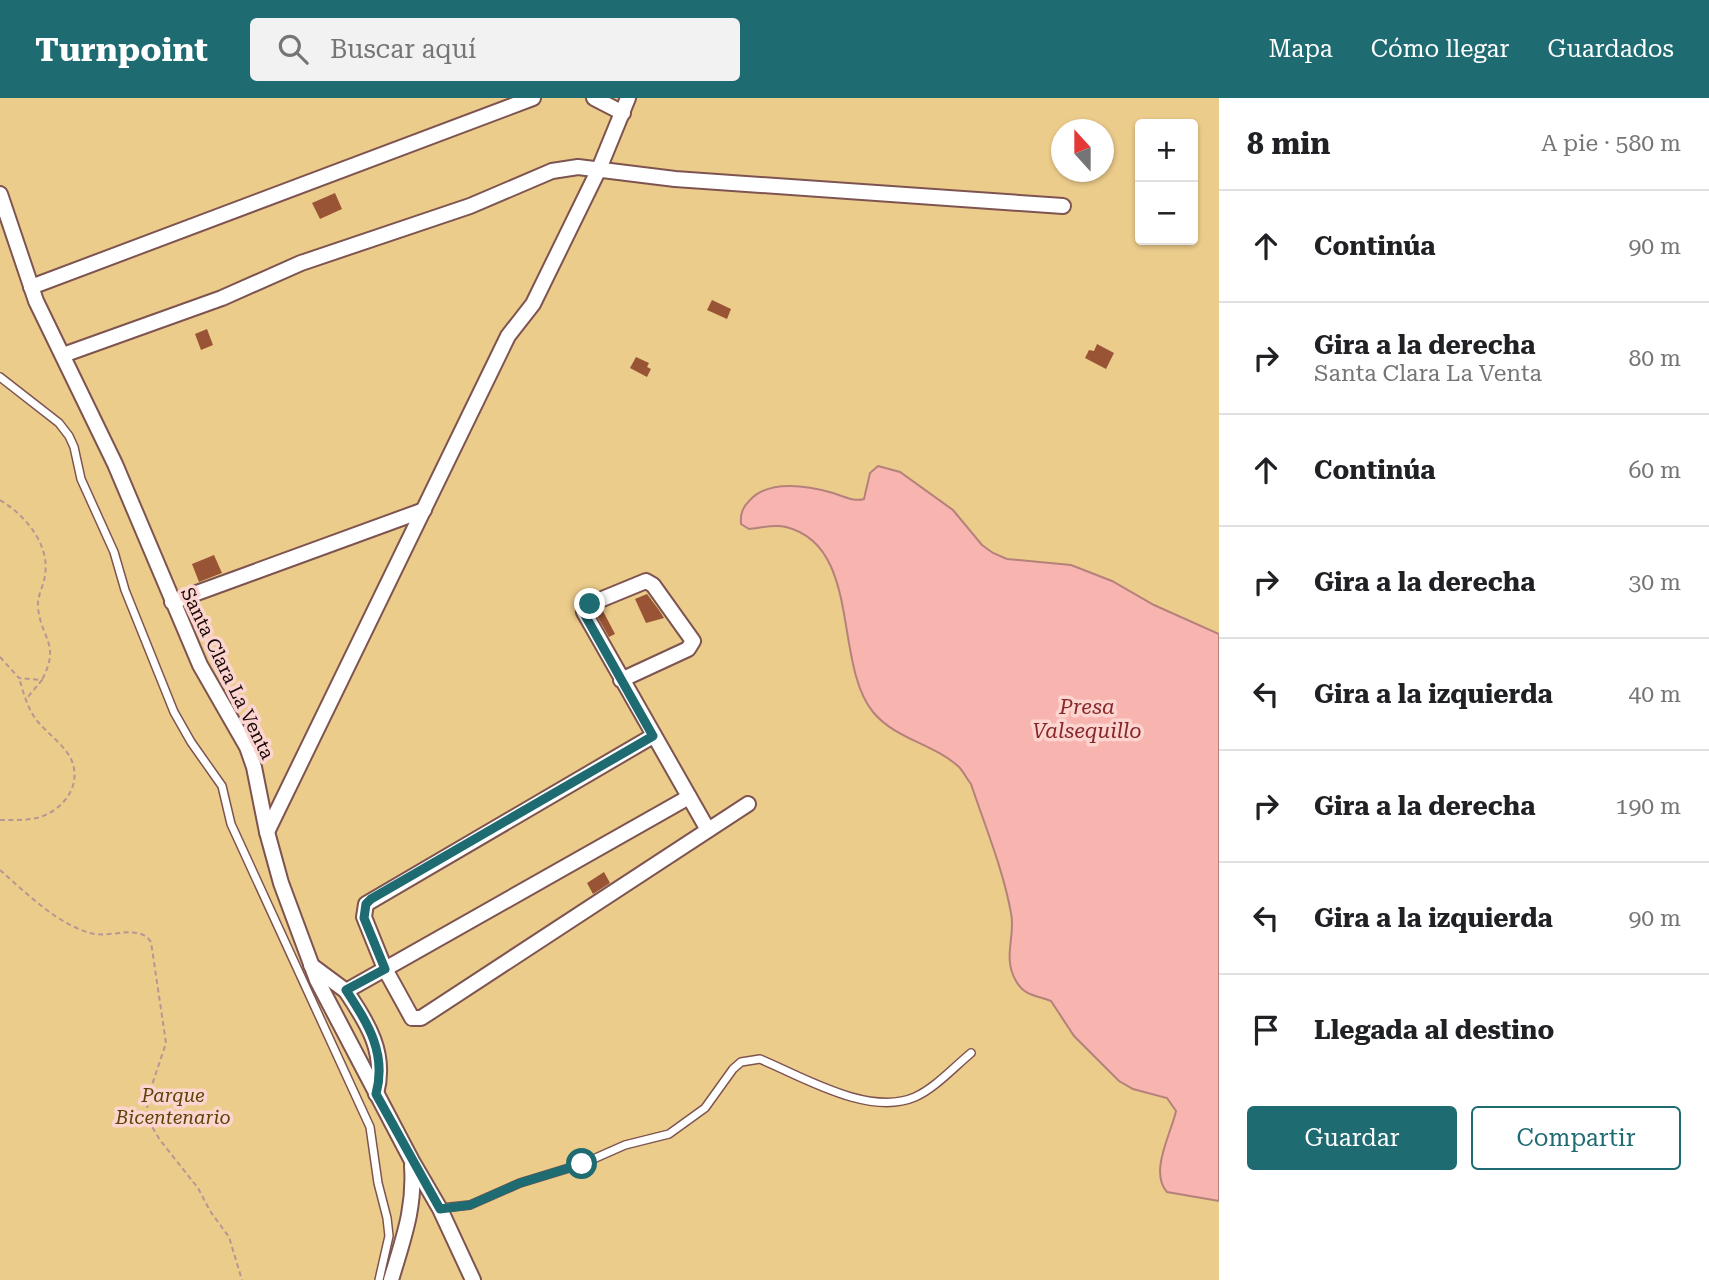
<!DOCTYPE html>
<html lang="es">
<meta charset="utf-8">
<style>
:root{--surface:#fff;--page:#f2f2f2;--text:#202124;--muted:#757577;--line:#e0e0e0;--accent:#1f6b72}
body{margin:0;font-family:"Roboto Serif",serif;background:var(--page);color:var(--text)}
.controls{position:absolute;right:21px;top:21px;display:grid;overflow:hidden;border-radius:7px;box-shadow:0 2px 5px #0004}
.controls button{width:63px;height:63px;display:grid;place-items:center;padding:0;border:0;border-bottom:2px solid var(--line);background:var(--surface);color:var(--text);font:35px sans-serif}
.compass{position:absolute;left:1051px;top:21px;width:63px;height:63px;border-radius:50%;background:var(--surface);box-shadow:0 2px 5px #0004;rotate:339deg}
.stop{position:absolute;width:21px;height:21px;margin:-16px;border:5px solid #1f6b72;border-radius:50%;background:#fff}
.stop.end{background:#1f6b72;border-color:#fff;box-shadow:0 2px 7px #0008}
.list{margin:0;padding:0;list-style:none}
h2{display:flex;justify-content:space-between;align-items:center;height:91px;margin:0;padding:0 28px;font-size:30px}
h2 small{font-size:23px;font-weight:400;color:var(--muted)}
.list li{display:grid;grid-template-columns:46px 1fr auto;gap:21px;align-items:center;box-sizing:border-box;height:112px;padding:0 28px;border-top:2px solid var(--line)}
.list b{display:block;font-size:26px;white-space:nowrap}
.list p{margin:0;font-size:23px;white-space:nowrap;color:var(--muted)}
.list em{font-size:23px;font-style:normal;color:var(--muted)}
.actions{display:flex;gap:14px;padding:21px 28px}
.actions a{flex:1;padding:16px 0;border:2px solid var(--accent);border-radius:7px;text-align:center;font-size:24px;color:var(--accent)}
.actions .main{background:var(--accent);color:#fff}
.icon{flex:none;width:38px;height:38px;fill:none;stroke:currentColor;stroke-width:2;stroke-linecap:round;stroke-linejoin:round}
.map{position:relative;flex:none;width:1219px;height:1182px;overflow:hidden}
header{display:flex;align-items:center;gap:42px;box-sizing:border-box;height:98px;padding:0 35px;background:var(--accent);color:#fff}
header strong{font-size:33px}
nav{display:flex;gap:38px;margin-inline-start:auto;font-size:24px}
.search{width:490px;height:63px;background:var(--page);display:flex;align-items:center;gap:18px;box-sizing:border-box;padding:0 24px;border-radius:7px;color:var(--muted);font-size:26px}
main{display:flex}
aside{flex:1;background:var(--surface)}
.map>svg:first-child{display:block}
</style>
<header>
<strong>Turnpoint</strong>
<div class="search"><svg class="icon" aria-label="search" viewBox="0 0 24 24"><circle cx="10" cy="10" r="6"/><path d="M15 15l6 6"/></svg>Buscar aquí</div>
<nav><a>Mapa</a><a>Cómo llegar</a><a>Guardados</a></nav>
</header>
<main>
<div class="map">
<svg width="1219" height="1182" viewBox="0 0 1219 1182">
<rect width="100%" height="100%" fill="#fcd4d0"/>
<path fill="#eccc8b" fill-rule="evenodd" d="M0,0H1219V1182H0ZM1140,26H1193V142H1140ZM1062,32H1104V74H1062Z"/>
<path fill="#f8b4ae" stroke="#b5817c" stroke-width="2" d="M878,368L900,374L953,412L982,447L993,455L1007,461L1071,467L1112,483L1154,507L1219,536V1103L1167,1094C1149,1074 1171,1036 1176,1013L1167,1000L1133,991L1119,983L1074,938L1051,903C1037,897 1025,899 1016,883C1002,859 1016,838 1011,815C1003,771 985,728 971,686C967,681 963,673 959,669C934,646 895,641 873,614C833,565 862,448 786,429C774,426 760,430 749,431L741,426C740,415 743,409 750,402C769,381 809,388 833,395C843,398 854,404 864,401L870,375Z"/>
<g fill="#985435">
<polygon points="335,95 342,111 320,121 312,105"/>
<polygon points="712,202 731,211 727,221 707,212"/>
<polygon points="207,231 213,247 201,252 195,236"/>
<polygon points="1097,246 1114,255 1106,271 1085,260 1089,252 1094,253"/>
<polygon points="636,259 649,265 647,269 651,271 647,279 630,270"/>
<polygon points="214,457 222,475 199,484 192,466"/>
<polygon points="647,496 659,512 664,520 646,525 635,501"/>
<polygon points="603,513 615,536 609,539 596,516"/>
<polygon points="604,774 610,785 593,796 587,785"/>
</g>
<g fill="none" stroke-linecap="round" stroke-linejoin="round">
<defs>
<g id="service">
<polyline points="0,279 59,325 69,338 74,349 81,381 114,454 125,492 174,614 191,644 222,688 231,726 370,1029 378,1085 387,1120 389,1138 379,1182"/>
<path d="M441,1110L470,1107L520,1085L582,1066L625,1047L669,1036L705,1010L733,971L741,964L760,961C803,979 869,1019 915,999C935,990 953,970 971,955"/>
</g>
<g id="minor">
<polyline points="594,0 623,15"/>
<polyline points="0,96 36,203 115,366 200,567 247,649 254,669 267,734 281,785 317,882 412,1063 440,1111 473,1182"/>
<polyline points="31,189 533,0"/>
<polyline points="63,257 222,200 301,165 470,108 552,73 578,69 675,81 1063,108"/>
<polyline points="172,504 424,412"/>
<polyline points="621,582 688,551 693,543 653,487 646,483 590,506 584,514 708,732"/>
<polyline points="653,638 366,806 364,819 385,871 412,920 421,920 748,706"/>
<polyline points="267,734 508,238 533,206 599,71 628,0"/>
<polyline points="311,867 346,893 689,699"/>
<path d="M346,893C368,926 387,955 376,996"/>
<path d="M391,1182C403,1141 415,1111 412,1068"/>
</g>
</defs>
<use href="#service" stroke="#7e5451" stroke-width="10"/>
<use href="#minor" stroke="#7e5451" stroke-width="18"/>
<g stroke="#b79693" stroke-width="2" stroke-dasharray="5 3.5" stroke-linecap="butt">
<path d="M0,402C25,417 50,446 45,477C44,488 37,497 38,509C41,542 61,545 42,582"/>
<polyline points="0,559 19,580 42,582 27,600"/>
<path d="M0,722C14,722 30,723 43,718C66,709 82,685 71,661C63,645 46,635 35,620C27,609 23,593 19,580"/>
<path d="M0,772C26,795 56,825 90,835C110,841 139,825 151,844L166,945L148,999L147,1013L151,1027L160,1042L198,1090L210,1113L229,1139L242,1182"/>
</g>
<use href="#service" stroke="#fff" stroke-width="7"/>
<use href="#minor" stroke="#fff" stroke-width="14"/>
</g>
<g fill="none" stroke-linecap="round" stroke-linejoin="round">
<path stroke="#1f6b72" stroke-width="9" d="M582,1066L520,1085L470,1107L440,1111L376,996C387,955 368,926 346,892L385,871L364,820L366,806L371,801L653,638L586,519L584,514L590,506"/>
</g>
<g text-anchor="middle" stroke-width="7" stroke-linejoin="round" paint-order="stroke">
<g font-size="19" fill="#190908" stroke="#fcd4d0">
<text transform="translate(228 575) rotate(64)" y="7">Santa Clara La Venta</text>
</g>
<g font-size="19" font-style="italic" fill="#5b4307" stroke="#fcd4d0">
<text x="173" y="1004">Parque<tspan x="173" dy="22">Bicentenario</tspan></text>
</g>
<g font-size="21" font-style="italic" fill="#872728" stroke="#fcd4d0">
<text x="1087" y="616">Presa<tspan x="1087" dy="24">Valsequillo</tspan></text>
</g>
</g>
</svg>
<div class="controls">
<button>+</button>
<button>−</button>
</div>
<svg class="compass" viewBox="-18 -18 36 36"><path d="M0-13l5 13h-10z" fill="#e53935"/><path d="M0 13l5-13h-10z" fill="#757577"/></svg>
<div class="stop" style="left:582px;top:1066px"></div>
<div class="stop end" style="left:590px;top:506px"></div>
</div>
<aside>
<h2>8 min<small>A pie · 580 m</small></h2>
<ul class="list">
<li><svg class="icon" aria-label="ahead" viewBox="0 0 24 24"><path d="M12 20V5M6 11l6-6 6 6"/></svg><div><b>Continúa</b></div><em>90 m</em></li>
<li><svg class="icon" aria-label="right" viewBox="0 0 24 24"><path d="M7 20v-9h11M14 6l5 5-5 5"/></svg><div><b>Gira a la derecha</b><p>Santa Clara La Venta</p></div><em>80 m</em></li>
<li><svg class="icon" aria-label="ahead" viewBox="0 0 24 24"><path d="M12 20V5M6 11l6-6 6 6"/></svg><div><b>Continúa</b></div><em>60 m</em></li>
<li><svg class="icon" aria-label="right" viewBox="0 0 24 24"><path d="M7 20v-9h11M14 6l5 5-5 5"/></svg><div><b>Gira a la derecha</b></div><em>30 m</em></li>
<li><svg class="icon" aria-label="left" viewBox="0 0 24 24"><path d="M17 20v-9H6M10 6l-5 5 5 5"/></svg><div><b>Gira a la izquierda</b></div><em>40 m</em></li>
<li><svg class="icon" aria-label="right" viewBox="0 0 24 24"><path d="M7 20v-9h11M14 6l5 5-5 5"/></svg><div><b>Gira a la derecha</b></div><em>190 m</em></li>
<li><svg class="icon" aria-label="left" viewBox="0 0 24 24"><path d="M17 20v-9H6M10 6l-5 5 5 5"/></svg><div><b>Gira a la izquierda</b></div><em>90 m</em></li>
<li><svg class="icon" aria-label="arrive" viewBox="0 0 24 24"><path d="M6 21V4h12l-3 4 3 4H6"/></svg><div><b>Llegada al destino</b></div></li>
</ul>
<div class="actions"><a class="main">Guardar</a><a>Compartir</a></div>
</aside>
</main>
